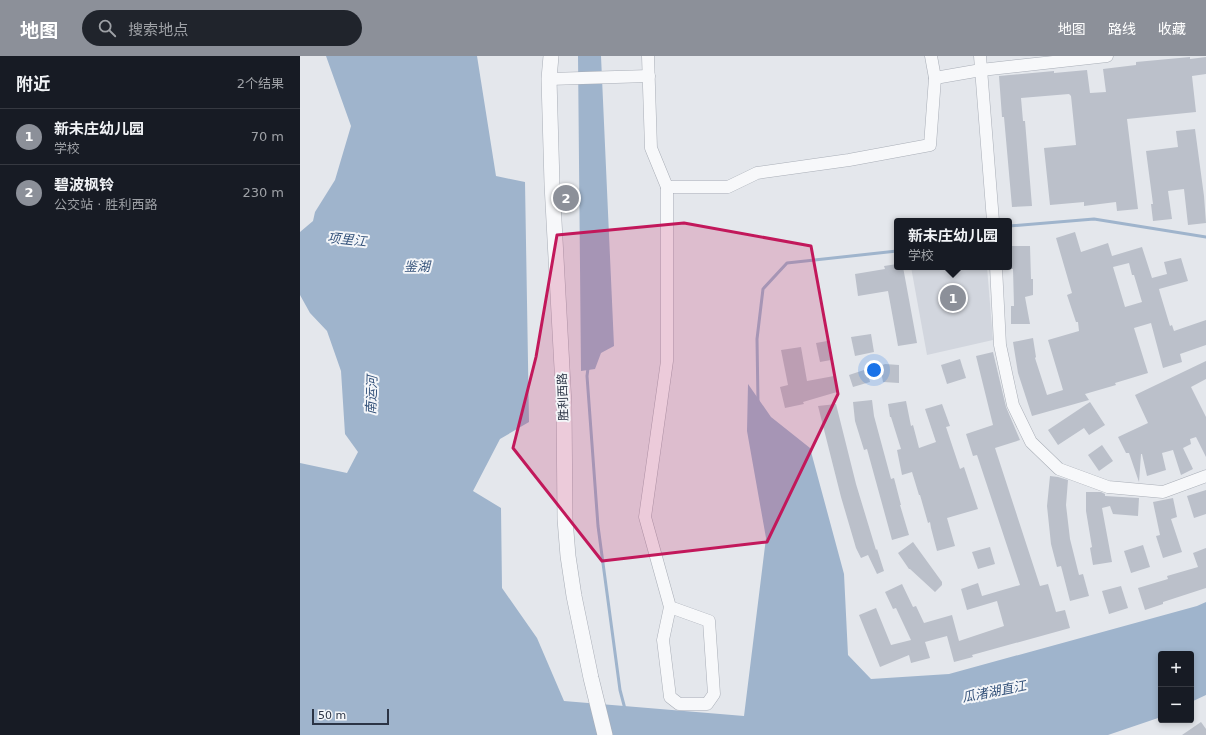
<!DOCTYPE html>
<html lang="zh">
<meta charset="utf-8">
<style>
:root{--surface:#171b24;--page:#20242c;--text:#f1f3f6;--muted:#9ea1a6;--line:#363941;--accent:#8c9099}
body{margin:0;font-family:"DejaVu Sans","Noto Sans SC",sans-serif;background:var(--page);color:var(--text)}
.controls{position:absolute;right:12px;bottom:12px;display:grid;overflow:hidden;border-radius:4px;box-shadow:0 2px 6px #0003}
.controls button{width:36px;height:36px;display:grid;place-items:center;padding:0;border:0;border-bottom:1px solid var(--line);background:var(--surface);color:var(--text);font:20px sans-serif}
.scale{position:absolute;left:12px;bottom:10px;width:77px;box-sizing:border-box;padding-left:4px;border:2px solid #2b3445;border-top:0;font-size:11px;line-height:14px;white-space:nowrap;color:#2b3445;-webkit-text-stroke:3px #f4f6f9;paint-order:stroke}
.you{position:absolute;left:574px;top:314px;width:14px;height:14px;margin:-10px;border:3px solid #fff;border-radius:50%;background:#1a73e8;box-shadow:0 0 0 6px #1a73e833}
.badge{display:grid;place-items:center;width:26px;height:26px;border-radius:50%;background:var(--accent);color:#fff;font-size:13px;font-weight:700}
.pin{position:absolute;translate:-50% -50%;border:2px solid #fff;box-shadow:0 1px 4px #0006}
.popup{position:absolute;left:594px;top:162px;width:118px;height:52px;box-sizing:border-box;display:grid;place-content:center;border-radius:4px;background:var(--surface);filter:drop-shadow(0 1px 3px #0005);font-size:13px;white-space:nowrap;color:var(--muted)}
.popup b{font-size:15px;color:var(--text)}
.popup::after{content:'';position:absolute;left:50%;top:100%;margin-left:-8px;border:8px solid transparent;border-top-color:var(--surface)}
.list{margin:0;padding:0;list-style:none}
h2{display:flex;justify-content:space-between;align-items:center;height:52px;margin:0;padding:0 16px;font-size:17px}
h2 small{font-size:13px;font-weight:400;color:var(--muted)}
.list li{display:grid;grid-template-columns:26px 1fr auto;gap:12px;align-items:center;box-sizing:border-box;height:56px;padding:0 16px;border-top:1px solid var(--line)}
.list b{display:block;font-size:15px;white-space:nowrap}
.list p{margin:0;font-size:13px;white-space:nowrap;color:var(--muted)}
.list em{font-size:13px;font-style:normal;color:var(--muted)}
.icon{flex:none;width:22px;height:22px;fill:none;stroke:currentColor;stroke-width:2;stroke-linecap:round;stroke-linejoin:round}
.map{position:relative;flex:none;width:906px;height:679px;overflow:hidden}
header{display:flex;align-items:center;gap:24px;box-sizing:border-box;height:56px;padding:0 20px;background:var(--accent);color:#fff}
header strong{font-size:19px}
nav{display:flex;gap:22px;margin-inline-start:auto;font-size:14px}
.search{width:280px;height:36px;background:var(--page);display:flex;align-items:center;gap:10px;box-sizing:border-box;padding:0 14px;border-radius:22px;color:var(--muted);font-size:15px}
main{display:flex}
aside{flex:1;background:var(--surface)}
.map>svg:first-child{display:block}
</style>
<header>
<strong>地图</strong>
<div class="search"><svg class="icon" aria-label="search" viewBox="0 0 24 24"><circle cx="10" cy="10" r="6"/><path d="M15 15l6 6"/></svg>搜索地点</div>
<nav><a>地图</a><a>路线</a><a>收藏</a></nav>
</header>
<main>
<aside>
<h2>附近<small>2个结果</small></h2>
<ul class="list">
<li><span class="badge">1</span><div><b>新未庄幼儿园</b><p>学校</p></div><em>70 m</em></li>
<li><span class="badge">2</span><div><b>碧波枫铃</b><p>公交站 · 胜利西路</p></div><em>230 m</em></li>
</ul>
</aside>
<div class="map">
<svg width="906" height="679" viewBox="0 0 906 679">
<rect width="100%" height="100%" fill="#e4e7ec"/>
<polygon fill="#d2d6de" points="611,211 687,211 693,284 627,299"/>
<g fill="#9fb4cc">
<polygon points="26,0 177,0 196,120 225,126 229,366 200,383 173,435 201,452 202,532 237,582 264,645 444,660 466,482 447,375 448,328 471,361 510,392 544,518 548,599 571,623 649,618 897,550 906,546 906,639 891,646 891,598 861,598 861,661 808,679 0,679 0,407 47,417 58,396 45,378 41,315 27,275 10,257 0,239 0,176 13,165 15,156 35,124 51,70"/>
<polygon points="278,0 301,0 314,290 301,297 295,313 281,315"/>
</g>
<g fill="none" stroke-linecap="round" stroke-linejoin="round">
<g stroke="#9fb4cc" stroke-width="3">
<polyline points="709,170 794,163 906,181"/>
<polyline points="288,312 287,320 298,470 320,634 325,653"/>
<polyline points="458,346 457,283 463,233 487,207 597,195"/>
</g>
</g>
<g fill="#bbc0ca" fill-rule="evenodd">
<polygon points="890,1 890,3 906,1 906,18 892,20 896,56 827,63 838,153 817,155 816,146 784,150 784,146 750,149 744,92 776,89 771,40 769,38 721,42 723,65 725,65 732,150 712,151 704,61 702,61 699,20 754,15 754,17 787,14 790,37 806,36 803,13 836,9 836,6"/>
<polygon points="895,73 904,140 906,167 888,169 884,133 868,135 872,163 853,165 851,148 853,148 846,95 878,91 876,75"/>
<path d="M775,176L781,196L808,187L812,200L842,191L852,222L867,218L864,206L881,202L888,225L859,233L860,237L870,270L872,269L874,275L906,264V289L880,298L882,306L863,312L851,267L834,272L848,317L815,327L816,329L785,338L789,344L732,360L718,317L713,286L733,282L736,301L735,302L747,339L763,334L748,284L779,275L778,266H776L767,239L772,237L756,182ZM829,207L832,219H834L842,246L825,251L813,211Z"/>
<polygon points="710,190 730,190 731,223 733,223 733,239 725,241 730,268 711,268 711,250 714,250 713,213 711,213"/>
<polygon points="597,208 597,211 603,211 617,287 598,290 588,235 558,240 555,218 585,213 584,210"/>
<polygon points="571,278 574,296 555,300 551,281"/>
<polygon points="527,285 531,304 520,306 516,287"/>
<polygon points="501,291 507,325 534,320 537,336 503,346 504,348 485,352 480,331 488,329 481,294"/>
<polygon points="693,296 706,351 720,384 695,392 740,530 748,528 756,556 765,554 770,572 672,599 673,601 654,606 647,580 625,586 630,602 611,607 609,599 580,611 559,559 576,552 591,589 611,584 596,552 593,553 585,536 602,528 613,551 616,550 624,567 652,559 659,585 704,570 697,545 667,554 661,533 678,527 682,540 720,529 677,399 673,400 666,378 693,369 676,300"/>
<polygon points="660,303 666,322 647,328 641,309"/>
<polygon points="906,305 906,323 891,331 906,361 906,401 896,381 890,383 891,388 883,392 893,413 881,419 873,394 862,397 866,414 847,420 842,398 841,398 839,426 829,397 826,397 818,381 848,367 835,339"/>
<polygon points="585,308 599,309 599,327 583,326 580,310"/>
<polygon points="567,313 570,326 553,331 549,319"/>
<polygon points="572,344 574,360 591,423 594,422 601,449 600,449 609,479 592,484 567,393 564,394 555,365 553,346"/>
<polygon points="606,345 611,370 613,369 619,392 636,386 625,353 642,348 650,370 646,371 660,413 664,411 678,453 647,462 655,490 637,495 631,472 632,471 631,472 630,466 628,467 620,439 619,439 612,416 602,419 597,394 601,393 591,361 590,361 588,348"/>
<polygon points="790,346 805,369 789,379 784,372 758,389 748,374"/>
<polygon points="536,348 556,428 576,494 577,493 584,515 577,518 568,499 561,502 556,492 541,441 518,350"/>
<polygon points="802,389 813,405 799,415 788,399"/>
<polygon points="750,420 758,421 768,424 766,449 770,483 779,519 783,518 789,540 770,545 761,510 757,511 751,488 747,450"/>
<polygon points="906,434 906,458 894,462 887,440"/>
<polygon points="786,436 801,436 805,438 805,440 839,442 838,460 813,458 810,450 802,452 812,506 793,509 790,492 792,491 786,455"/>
<polygon points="873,442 877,461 871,463 882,496 863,502 856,480 860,479 853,446"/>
<polygon points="613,486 642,526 642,529 635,536 610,513 609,513 598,497"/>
<polygon points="843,489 850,511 831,517 824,495"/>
<polygon points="690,491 695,508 678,513 672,496"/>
<polygon points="906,492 906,532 863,546 863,548 845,554 838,532 868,523 867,520 898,511 893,497"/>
<polygon points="821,530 828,552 809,558 802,535"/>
<polygon points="901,666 906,673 906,679 882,679"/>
</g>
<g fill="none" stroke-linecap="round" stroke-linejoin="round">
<defs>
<g id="minor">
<polyline points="348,0 351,92 367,131 428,131 457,117 549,104 630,89 635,22 631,0"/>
<polyline points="680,0 693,165"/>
<polyline points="635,22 681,14 807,0"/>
<polyline points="249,23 349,20"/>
<polyline points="367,131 367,305 345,461 370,551 363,584 370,641 379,648 407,648 414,638 409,565 370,551"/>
<polyline points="696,211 700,289 713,349 731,386 759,413 808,431 863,436 906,420"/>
</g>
<polyline id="tertiary" points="251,0 249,23 252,128 264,349 265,463 268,500 274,540 291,622 305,679"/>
</defs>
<use href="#minor" stroke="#a9aeb7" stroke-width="13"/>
<use href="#tertiary" stroke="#a9aeb7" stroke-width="16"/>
<use href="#minor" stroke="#f7f8fa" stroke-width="12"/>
<use href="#tertiary" stroke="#f7f8fa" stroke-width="15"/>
</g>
<path fill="#c2185b" fill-opacity="0.2" stroke="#c2185b" stroke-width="3" stroke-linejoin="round" d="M384,167L511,190L538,338L467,486L302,505L213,392L236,301L257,179Z"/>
<g text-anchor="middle" stroke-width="4" stroke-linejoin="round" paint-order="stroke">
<g font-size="12" fill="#2b3445" stroke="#f4f6f9">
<text transform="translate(263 341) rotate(-92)" y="4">胜利西路</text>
</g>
<g font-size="13" font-style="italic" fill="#34527a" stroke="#f4f6f9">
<text transform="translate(47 183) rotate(6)" y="5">项里江</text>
<text x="117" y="215">鉴湖</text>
<text transform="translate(71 339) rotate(-88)" y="5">南运河</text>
<text transform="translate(694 635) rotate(-11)" y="5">瓜渚湖直江</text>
</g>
</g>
</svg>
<div class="controls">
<button>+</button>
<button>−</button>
</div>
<div class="scale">50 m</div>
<div class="you"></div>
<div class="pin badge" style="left:653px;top:242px">1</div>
<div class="popup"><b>新未庄幼儿园</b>学校</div>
<div class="pin badge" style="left:266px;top:142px">2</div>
</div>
</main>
